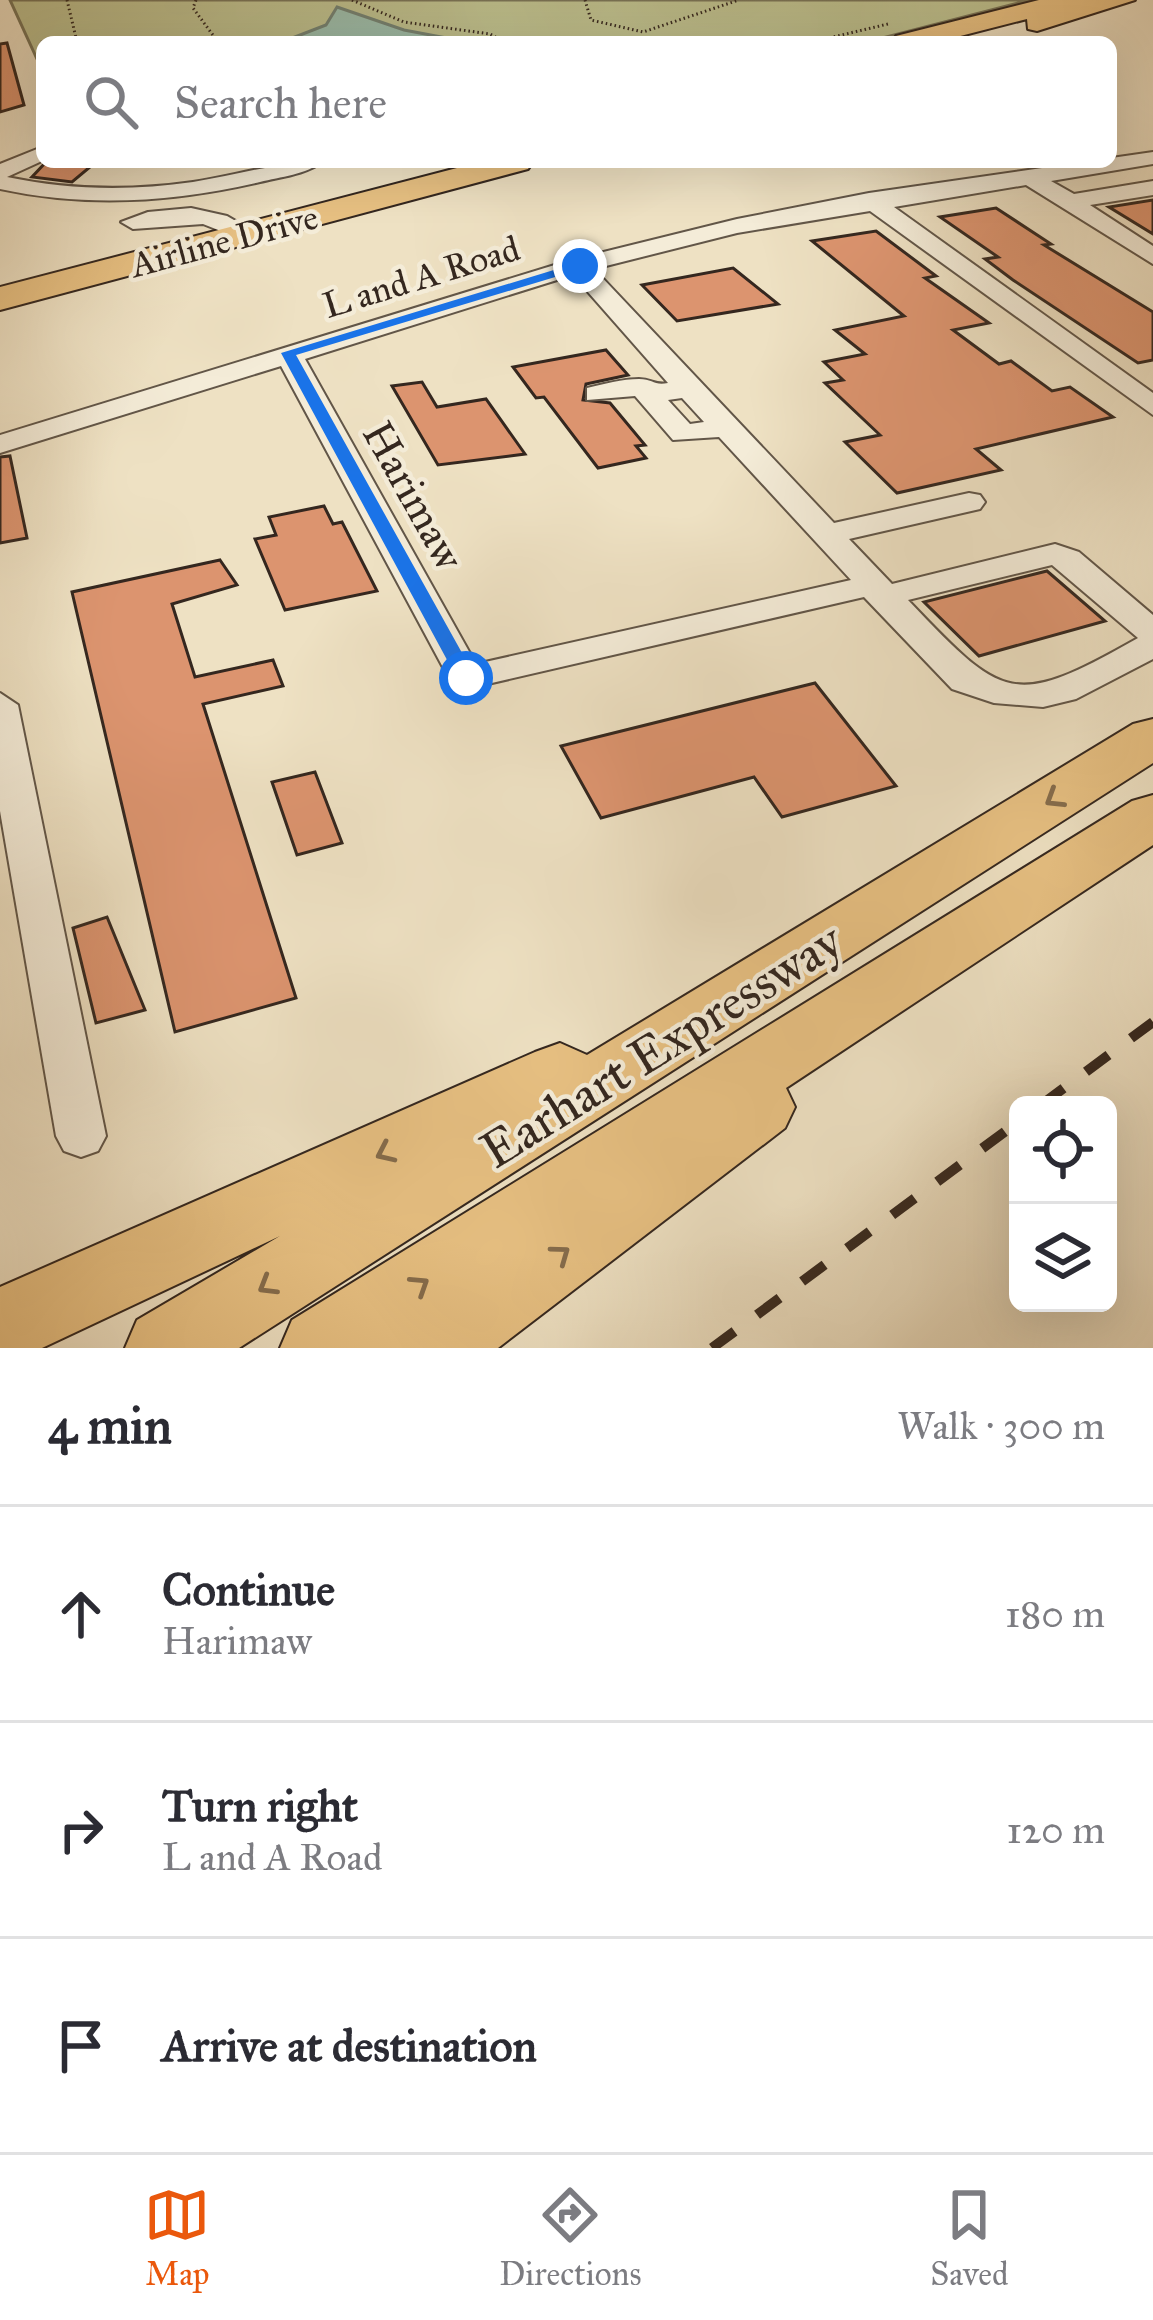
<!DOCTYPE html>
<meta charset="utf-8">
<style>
:root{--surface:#fff;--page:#f2f2f3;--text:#2b2b33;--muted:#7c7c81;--line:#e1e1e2;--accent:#ea580c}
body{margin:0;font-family:"IM FELL Great Primer",serif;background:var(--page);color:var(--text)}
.controls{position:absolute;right:36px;bottom:36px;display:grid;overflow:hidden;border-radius:18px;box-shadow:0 12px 48px #0002}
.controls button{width:108px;height:108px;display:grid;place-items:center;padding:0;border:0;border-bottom:3px solid var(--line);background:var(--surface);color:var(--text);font:60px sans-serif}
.stop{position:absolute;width:36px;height:36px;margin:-27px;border:9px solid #1a73e8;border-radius:50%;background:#fff}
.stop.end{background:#1a73e8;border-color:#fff;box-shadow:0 3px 12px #0008}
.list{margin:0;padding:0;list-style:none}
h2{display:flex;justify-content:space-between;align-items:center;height:156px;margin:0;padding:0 48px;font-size:51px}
h2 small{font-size:39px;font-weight:400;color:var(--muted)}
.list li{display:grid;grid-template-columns:78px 1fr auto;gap:36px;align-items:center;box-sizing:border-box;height:216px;padding:0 48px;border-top:3px solid var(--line)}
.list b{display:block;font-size:45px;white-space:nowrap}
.list p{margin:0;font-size:39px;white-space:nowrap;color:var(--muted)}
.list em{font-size:39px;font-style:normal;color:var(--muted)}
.icon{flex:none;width:66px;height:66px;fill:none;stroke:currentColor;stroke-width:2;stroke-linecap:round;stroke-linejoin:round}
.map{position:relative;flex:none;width:1153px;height:1348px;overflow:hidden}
.search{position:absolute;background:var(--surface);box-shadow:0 12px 48px #0002;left:36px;right:36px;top:36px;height:132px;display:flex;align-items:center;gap:30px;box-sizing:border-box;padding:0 42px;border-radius:18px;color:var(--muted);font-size:45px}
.sheet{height:804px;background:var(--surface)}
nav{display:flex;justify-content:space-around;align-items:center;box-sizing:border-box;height:168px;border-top:3px solid var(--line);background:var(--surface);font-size:33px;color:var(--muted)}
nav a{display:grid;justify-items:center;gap:6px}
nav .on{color:var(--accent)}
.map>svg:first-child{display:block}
</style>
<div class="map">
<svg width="1153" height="1348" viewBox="0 0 1153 1348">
<rect width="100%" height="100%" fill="#eee1c3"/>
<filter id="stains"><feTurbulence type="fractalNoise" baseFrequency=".00167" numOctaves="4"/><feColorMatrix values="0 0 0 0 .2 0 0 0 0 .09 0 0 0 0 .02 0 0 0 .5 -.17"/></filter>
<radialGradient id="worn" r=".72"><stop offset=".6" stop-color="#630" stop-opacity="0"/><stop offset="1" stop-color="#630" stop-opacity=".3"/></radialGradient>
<polygon fill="#bdc190" stroke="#787458" stroke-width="3" points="10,0 1030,0 867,42 42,42 42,70"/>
<polygon fill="#9bbead" stroke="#728274" stroke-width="3" points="337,7 404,30 468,42 282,42 326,25"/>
<g fill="#dc946f" stroke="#34271f" stroke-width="3">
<polygon points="7,43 24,105 0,112 0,44"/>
<polygon points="46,162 96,162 72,182 32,177"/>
<polygon points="1153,200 1153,234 1109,207"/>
<polygon points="996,208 1051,244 1044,245 1153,312 1153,360 1138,363 1013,280 985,259 998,257 940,217"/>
<polygon points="876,231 936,276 925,278 989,323 953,330 999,364 1011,361 1052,391 1070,387 1113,417 976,449 1001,470 897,493 845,442 880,435 825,383 843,380 824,362 865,354 835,330 904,316 812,241"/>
<polygon points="733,268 778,304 677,321 642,285"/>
<polygon points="606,350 628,375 586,384 583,400 610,403 645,445 636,446 646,458 598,468 544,397 536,398 513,367"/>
<polygon points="422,382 437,407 486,399 525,454 438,465 392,386"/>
<polygon points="10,456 27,538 0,543 0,457"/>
<polygon points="324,506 333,524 342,522 377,591 285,610 255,539 276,535 269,517"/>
<polygon points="220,560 237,585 172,604 195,677 273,660 283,686 203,704 296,998 175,1032 72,592"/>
<polygon points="1047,571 1105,621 979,656 924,602"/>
<polygon points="815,683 896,786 782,817 754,777 601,818 561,746"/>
<polygon points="315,772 342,843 297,855 272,782"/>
<polygon points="107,917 145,1010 96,1023 73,928"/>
</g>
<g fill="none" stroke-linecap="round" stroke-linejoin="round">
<defs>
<g id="minor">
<path d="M42,147V161L7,177C69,190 130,191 193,182C237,175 277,162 322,162C307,174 280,177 260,182C173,202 88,208 0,189V164Z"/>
<path d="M1153,152V164L1051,181L1074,194L1153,181V195L1090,205L1153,246V264L1026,185L894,207L1153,393V415L870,211L737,233L594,269L834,523L969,493L980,495L985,502L980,509L849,539L892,584L1055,544L1079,552L1153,615V659L1076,699L1043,707L994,703L952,689L864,597L466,689L453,686L281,366L0,453V435L571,260L737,219L869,193ZM573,275L668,383C654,386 653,379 639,379C623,379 603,384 587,388V400L635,396L673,440L719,437L851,580L476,664L305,359ZM682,398L704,422L690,424L668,400ZM1052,565L1138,638C1013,709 1004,701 908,600Z"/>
<polygon points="191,208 227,216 258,234 246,241 203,224 133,229 121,222 148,212"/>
<polygon points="0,693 18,705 106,1136 98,1151 81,1157 64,1151 56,1136 0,811"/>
</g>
<g id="highway">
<polygon points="1039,0 1135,0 1037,31 1028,29 1027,19 937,42 892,42 896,36"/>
<polygon points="480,162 533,162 528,169 0,310 0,287"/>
<polygon points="1153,719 1153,763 239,1348 125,1348 137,1320 280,1236 42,1348 0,1348 0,1287 535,1052 560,1043 587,1055 1133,724"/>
<polygon points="1153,795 1153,845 786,1088 795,1107 785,1128 498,1348 280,1348 292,1320 1132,801"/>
</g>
</defs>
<use href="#minor" stroke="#625648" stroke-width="4"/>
<use href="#highway" stroke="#34271f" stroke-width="4"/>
<g stroke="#34271f" stroke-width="3" stroke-dasharray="1.5 3" stroke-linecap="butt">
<polyline points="67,0 77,42"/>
<polyline points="196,0 193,8 218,42"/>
<polyline points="352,0 404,22 490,34 504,42"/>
<polyline points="585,0 591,20 643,32 739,0"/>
<polyline points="812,42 888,24"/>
</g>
<use href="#minor" fill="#f4ecd8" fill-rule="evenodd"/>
<use href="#highway" fill="#e7c082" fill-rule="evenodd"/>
<g stroke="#34271f" stroke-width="10" stroke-dasharray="28 28" stroke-linecap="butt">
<polyline points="1041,1105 1153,1022"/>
<polyline points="712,1348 1018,1122"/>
</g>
</g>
<defs><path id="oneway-chevron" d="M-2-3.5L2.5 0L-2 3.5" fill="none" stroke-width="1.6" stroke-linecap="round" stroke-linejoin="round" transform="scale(3)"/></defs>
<g stroke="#856c4c">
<use href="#oneway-chevron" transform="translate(1054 799) rotate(148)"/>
<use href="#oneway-chevron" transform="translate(385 1153) rotate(155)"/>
<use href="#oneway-chevron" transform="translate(561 1254) rotate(-36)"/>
<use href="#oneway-chevron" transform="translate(420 1285) rotate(-33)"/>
<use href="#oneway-chevron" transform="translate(267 1286) rotate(149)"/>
</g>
<polygon fill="#1a73e8" points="580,262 585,268 296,355 476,678 459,682 281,353"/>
<g text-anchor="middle" stroke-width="9" stroke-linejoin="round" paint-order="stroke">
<g font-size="36" fill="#34271f" stroke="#f4ecd8">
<text transform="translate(224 240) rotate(-15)" y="13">Airline Drive</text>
<text transform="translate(421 276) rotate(-17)" y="13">L and A Road</text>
</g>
<g font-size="42" fill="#34271f" stroke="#f4ecd8">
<text transform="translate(414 495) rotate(61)" y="15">Harimaw</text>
</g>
<g font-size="51" fill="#34271f" stroke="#f4ecd8">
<text transform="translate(661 1045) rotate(-32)" y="18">Earhart Expressway</text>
</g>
</g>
<rect width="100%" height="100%" filter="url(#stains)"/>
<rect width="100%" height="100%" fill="url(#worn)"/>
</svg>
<div class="controls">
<button><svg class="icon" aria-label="locate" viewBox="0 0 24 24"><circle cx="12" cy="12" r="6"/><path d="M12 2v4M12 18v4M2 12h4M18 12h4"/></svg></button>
<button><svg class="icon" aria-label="layers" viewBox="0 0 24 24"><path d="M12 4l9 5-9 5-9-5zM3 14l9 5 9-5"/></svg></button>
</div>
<div class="stop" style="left:466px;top:678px"></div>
<div class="stop end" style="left:580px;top:266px"></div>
<div class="search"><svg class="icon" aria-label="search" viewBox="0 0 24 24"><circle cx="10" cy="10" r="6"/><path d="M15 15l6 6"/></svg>Search here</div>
</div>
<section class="sheet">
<h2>4 min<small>Walk · 300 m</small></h2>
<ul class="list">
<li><svg class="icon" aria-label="ahead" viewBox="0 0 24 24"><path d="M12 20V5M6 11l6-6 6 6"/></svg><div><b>Continue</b><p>Harimaw</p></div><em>180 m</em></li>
<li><svg class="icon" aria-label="right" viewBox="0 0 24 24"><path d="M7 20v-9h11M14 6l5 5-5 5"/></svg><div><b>Turn right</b><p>L and A Road</p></div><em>120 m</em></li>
<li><svg class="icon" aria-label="arrive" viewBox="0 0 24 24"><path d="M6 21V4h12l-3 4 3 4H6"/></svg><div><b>Arrive at destination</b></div></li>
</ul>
</section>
<nav>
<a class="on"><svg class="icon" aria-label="map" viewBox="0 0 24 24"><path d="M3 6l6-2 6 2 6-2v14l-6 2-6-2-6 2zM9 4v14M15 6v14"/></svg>Map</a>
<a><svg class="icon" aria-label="directions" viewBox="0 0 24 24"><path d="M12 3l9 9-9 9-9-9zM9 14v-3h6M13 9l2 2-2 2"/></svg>Directions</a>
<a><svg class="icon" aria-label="saved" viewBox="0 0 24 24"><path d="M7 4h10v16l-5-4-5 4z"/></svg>Saved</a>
</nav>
